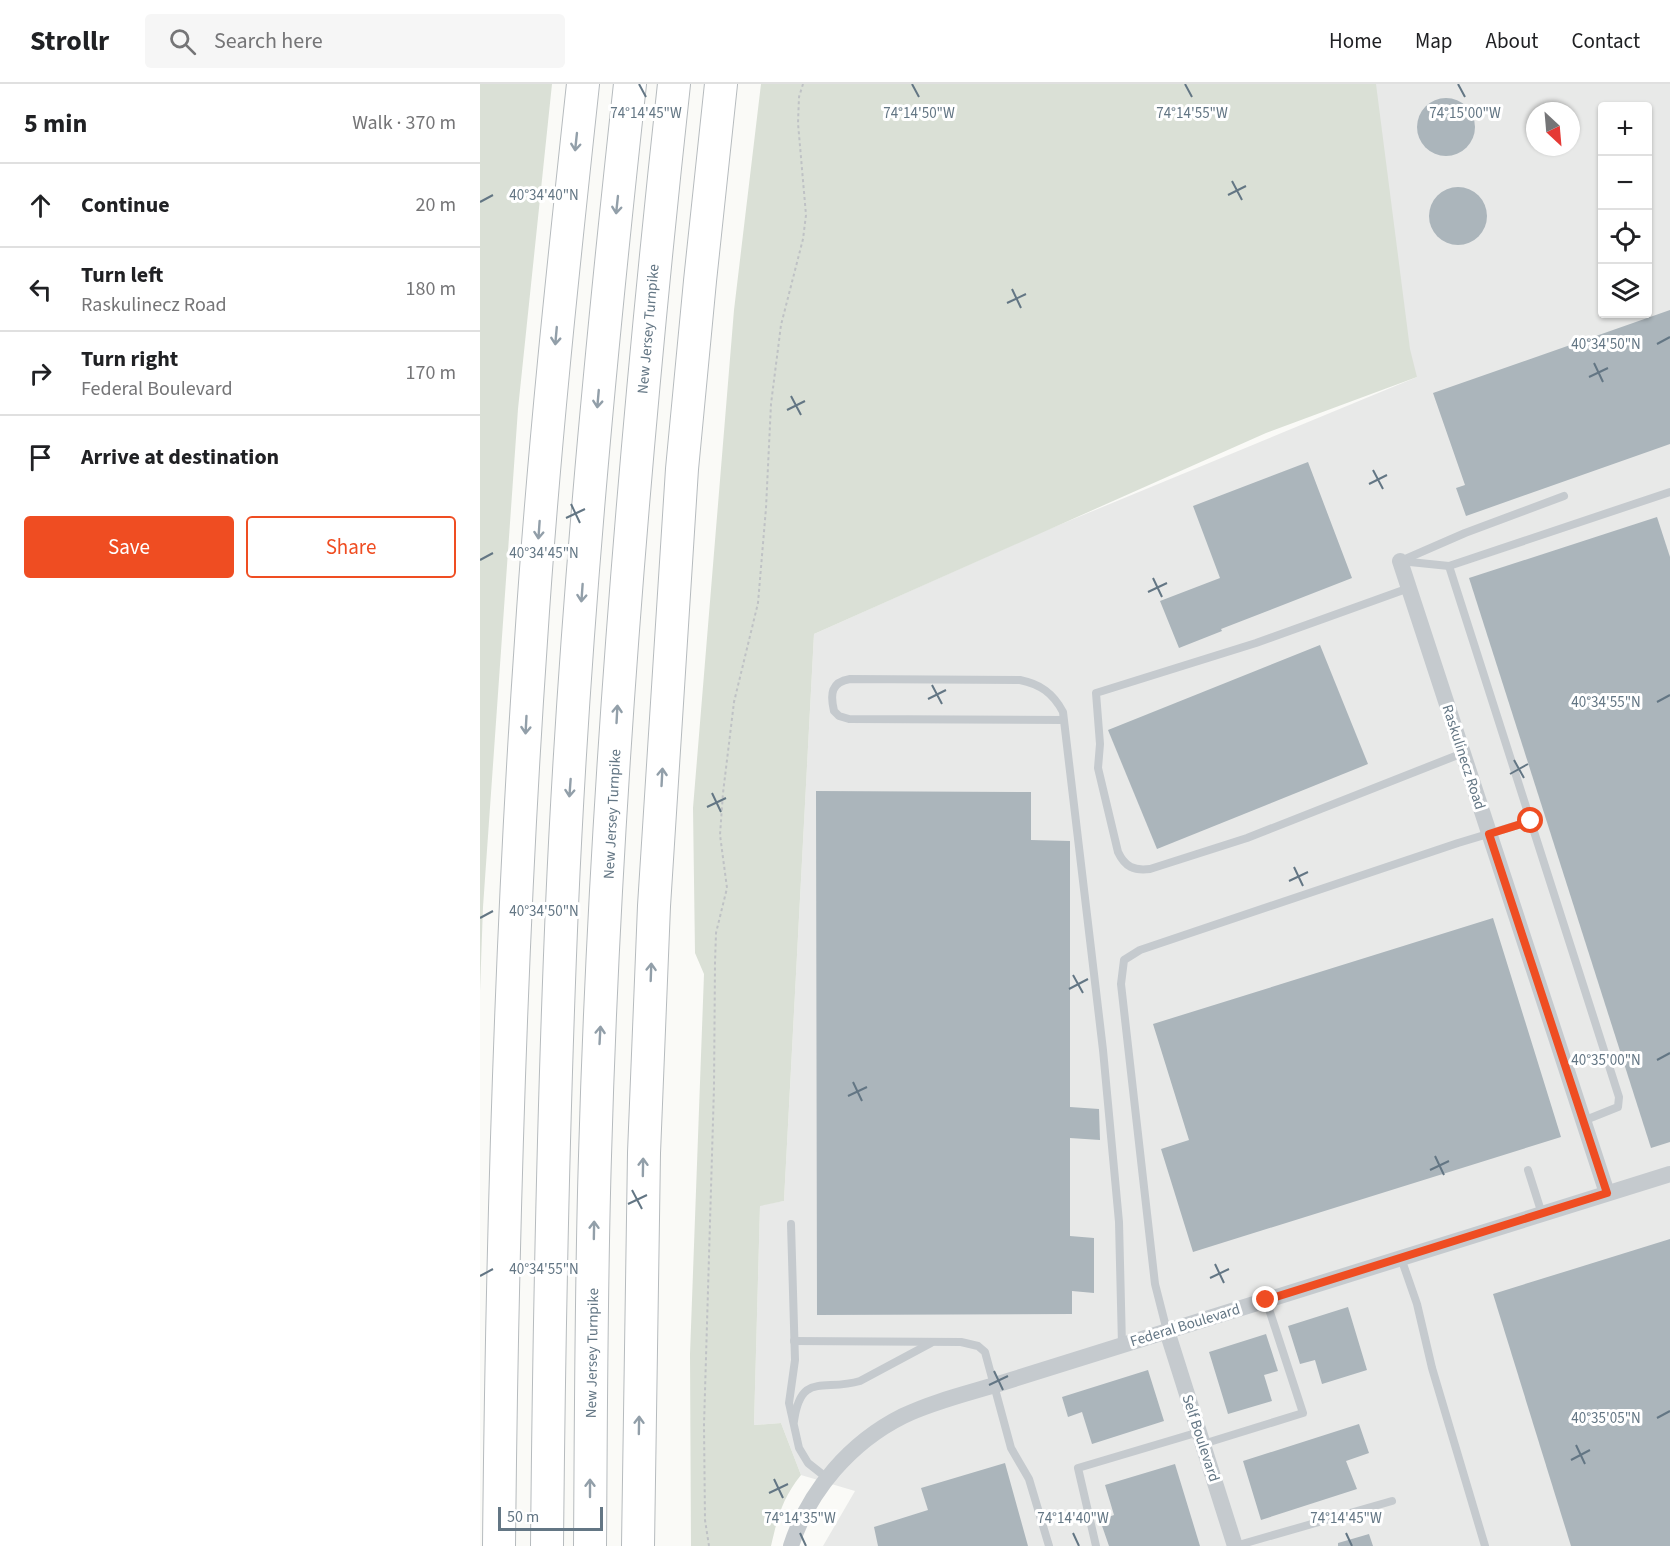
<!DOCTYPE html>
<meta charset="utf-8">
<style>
:root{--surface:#fff;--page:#f6f6f6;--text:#202124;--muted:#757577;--line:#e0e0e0;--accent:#ef4d22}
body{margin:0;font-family:"Source Sans 3",sans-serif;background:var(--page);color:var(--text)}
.controls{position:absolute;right:18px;top:18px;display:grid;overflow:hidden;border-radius:6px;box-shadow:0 2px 4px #0004}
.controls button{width:54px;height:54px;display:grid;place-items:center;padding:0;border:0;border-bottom:2px solid var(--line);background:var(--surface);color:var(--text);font:30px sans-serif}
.compass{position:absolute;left:1046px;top:18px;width:54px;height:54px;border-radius:50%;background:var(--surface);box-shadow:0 2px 4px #0004;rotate:154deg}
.scale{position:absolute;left:18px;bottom:15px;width:105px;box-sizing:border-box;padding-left:6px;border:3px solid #637684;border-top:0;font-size:16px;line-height:21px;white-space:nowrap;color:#637684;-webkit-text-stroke:4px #fff;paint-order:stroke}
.stop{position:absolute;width:18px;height:18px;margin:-14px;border:4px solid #ef4d22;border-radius:50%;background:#fff}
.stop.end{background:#ef4d22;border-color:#fff;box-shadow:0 2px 6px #0008}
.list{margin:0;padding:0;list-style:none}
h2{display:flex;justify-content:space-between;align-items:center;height:78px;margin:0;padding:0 24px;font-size:26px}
h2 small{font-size:20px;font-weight:400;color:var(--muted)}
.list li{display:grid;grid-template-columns:39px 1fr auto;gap:18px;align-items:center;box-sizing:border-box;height:84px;padding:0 24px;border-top:2px solid var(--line)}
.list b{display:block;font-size:22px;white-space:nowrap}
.list p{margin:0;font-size:20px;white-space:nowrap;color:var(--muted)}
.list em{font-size:20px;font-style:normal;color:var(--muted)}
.actions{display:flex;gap:12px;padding:18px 24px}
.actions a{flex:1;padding:14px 0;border:2px solid var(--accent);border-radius:6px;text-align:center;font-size:21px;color:var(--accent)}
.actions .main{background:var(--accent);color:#fff}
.icon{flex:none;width:33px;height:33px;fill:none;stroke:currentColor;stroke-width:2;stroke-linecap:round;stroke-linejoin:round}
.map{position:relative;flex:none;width:1190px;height:1462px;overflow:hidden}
header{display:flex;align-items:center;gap:36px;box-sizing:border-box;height:84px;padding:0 30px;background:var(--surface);border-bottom:2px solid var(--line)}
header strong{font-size:28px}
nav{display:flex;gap:33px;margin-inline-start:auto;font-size:21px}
.search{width:420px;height:54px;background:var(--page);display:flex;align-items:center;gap:15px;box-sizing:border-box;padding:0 21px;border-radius:6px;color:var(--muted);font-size:22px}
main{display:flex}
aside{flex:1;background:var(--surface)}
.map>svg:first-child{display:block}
</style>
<header>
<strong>Strollr</strong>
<div class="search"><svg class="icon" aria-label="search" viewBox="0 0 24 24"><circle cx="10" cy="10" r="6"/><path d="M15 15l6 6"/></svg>Search here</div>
<nav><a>Home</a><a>Map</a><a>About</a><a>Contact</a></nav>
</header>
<main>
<aside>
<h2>5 min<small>Walk · 370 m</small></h2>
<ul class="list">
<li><svg class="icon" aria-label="ahead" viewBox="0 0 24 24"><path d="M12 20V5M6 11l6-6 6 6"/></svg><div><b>Continue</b></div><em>20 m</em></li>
<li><svg class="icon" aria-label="left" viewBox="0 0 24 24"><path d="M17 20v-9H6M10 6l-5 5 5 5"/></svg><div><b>Turn left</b><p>Raskulinecz Road</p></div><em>180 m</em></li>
<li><svg class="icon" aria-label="right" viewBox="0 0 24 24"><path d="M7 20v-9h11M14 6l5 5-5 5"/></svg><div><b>Turn right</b><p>Federal Boulevard</p></div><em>170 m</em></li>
<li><svg class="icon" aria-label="arrive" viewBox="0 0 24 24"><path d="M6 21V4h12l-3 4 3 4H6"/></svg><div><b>Arrive at destination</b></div></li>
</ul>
<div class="actions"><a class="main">Save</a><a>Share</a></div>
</aside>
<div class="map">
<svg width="1190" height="1462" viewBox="0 0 1190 1462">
<rect width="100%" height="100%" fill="#fafaf7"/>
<path fill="#e8e9e8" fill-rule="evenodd" d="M580,0H1190V1462H343L375,1407L321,1391L301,1339L274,1341L280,1121L304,1117L334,550L562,448L937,293ZM1122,22H1168V230H1122ZM1055,27H1091V63H1055Z"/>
<g fill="#dae0d6">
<polygon points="0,0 72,0 38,325 3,823 0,907"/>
<path d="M281,0H896L930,265L937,293L786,349L334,550L304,1117L280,1122L274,1341L301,1339L321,1391C302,1415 298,1432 291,1462H211L210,1270L224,890L215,869L213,724L254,226Z"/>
</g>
<g fill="#abb5bb">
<circle cx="966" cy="43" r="29"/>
<circle cx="978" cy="132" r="29"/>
<polygon points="1190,226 1190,360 986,432 976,404 985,401 953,309"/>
<polygon points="828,378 872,494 741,545 742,547 699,564 680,517 740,494 713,422"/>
<polygon points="1177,433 1190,473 1190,1058 1171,1064 989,494"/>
<polygon points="840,561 888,680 677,765 628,646"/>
<polygon points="336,707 551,708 551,756 590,757 590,1023 619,1025 620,1056 590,1054 590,1152 614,1154 614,1209 592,1207 592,1230 337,1231"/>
<polygon points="1013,834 1081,1053 713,1168 681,1065 709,1056 673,940"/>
<polygon points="1190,1155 1190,1462 1091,1462 1013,1210"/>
<polygon points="868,1223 887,1286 842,1300 835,1276 820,1280 808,1242"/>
<polygon points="786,1250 798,1287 784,1291 792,1317 748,1330 729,1268"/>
<polygon points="668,1286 684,1337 612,1360 602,1328 588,1333 582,1313"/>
<polygon points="879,1340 889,1369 866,1377 877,1405 781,1436 763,1377"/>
<polygon points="525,1379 548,1462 398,1462 394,1443 448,1426 441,1404"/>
<polygon points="695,1380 720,1462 629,1462 620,1436 634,1431 625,1401"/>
<polygon points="889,1450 893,1462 858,1462 858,1459"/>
</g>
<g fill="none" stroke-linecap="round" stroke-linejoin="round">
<defs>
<g id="highway">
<path d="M19,1462C22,1160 30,858 51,557C63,371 83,185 103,0"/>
<path d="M67,1462C69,1249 73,1035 82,822C94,547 120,273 150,0"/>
<path d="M110,1462C111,1332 111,1202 115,1072C125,714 155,356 194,0"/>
<polyline points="158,1462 164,1069 174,822 202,385 220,197 241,0"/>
</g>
</defs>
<use href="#highway" stroke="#b6bbbe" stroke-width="34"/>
<polyline stroke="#bfc2c5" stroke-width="2" stroke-dasharray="3 3" stroke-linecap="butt" points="229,1462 225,1436 224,1341 234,1003 235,879 236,849 247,804 240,751 243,709 254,618 278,519 286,424 291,320 301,241 323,155 326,131 318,39 319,13 323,0"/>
<g stroke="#c5cace" stroke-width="8">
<polyline points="923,476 985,449 1084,412"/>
<polyline points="920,477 969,482 1190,408"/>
<polyline points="969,482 1139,1013 1138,1023 1103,1037"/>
<path d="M929,504L776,559L616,609L620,660L618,684L638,768C645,783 654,787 670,785L767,754L983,669"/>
<path d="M584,636L369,635L359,632L354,627C350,610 351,598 370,595L540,596C560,600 573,609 583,628L623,966L639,1138L642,1261"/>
<polyline points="1048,1086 1062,1130"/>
<polyline points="311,1140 315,1276 309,1319 319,1364 328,1379 347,1394"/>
<polyline points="921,1174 937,1220 952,1284 1005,1462"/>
<polyline points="687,1247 675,1200 641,900 644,876 660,866 978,759 1051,737"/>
<polyline points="314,1257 481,1258 498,1262 505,1268 531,1364 549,1395 569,1462"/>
<path d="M314,1337C321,1287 344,1308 380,1297L451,1259"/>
<polyline points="723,1360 823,1329 786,1216"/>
<polyline points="616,1462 598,1384 719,1348"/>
<polyline points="755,1462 912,1417"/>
</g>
<g stroke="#c5cace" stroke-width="16">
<polyline points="920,477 1127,1109"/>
<polyline points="687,1247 755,1462"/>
<path d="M311,1462C329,1406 371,1358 423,1332C452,1318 485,1310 515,1301L1190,1090"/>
</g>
<use href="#highway" stroke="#fff" stroke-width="32"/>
</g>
<defs><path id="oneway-shaft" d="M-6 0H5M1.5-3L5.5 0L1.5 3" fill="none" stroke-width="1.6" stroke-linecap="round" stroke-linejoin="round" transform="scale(1.5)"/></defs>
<g stroke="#929fa9">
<use href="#oneway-shaft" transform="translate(96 58) rotate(96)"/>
<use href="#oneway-shaft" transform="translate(137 121) rotate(96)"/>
<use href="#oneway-shaft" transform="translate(76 252) rotate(95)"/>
<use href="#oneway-shaft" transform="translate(118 315) rotate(95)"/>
<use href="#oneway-shaft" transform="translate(59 446) rotate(94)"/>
<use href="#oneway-shaft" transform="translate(102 509) rotate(94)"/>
<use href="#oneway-shaft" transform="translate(137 630) rotate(-87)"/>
<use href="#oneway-shaft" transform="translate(46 641) rotate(93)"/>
<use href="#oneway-shaft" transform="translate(182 693) rotate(-87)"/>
<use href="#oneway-shaft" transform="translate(90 704) rotate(94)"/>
<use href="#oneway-shaft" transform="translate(171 888) rotate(-88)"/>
<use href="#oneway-shaft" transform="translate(120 951) rotate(-87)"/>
<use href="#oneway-shaft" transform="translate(163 1083) rotate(-89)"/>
<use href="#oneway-shaft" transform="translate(114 1146) rotate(-89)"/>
<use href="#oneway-shaft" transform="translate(159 1341) rotate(-89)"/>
<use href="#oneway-shaft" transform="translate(110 1404) rotate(-90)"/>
</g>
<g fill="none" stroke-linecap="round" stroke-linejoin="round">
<polyline stroke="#ef4d22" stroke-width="8" points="786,1216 1127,1109 1009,750 1051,737"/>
</g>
<path fill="none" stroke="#637684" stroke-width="2" d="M159,0L166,13M432,0L439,13M705,0L712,13M978,0L985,13M752,97L762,116M748,111L766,102M0,118L13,111M532,205L541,224M527,219L546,210M1177,260L1190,253M1114,279L1123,298M1109,293L1128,284M311,312L321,331M307,326L325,317M893,386L903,405M889,400L907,391M91,420L100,439M86,434L105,425M0,476L13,469M673,494L682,513M668,508L687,499M452,601L462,620M448,615L466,606M1177,618L1190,611M1034,676L1044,694M1030,690L1048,680M232,709L241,728M227,723L246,714M814,783L823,802M809,797L828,788M0,834L13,827M593,891L603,909M589,905L608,895M1177,976L1190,969M373,998L382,1017M368,1012L387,1003M955,1072L964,1091M950,1086L969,1077M152,1106L162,1125M148,1120L167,1111M735,1180L744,1199M0,1192L13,1185M730,1194L749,1185M514,1287L523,1306M509,1301L528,1292M1177,1334L1190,1327M1096,1361L1105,1380M1091,1376L1110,1366M294,1395L303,1414M289,1409L308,1400M320,1449L326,1462M593,1449L599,1462M866,1449L872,1462"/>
<g text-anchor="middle" stroke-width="6" stroke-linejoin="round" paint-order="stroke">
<g font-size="15" fill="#637684" stroke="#fff">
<text transform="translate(168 245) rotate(-85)" y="5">New Jersey Turnpike</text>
<text transform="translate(984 673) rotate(72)" y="5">Raskulinecz Road</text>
<text transform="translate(132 730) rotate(-87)" y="5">New Jersey Turnpike</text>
<text transform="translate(705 1241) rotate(-17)" y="5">Federal Boulevard</text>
<text transform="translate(112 1269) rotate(-89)" y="5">New Jersey Turnpike</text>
<text transform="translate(721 1354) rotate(72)" y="5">Self Boulevard</text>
</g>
</g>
<g font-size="15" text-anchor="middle" fill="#637684" stroke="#fff" stroke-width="6" stroke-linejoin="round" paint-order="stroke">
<text x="166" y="34">74°14'45"W</text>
<text x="439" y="34">74°14'50"W</text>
<text x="985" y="34">74°15'00"W</text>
<text x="712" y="34">74°14'55"W</text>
<text x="64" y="116">40°34'40"N</text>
<text x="1126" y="265">40°34'50"N</text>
<text x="64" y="474">40°34'45"N</text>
<text x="1126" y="623">40°34'55"N</text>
<text x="64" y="832">40°34'50"N</text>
<text x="1126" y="981">40°35'00"N</text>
<text x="64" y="1190">40°34'55"N</text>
<text x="1126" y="1339">40°35'05"N</text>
<text x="320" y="1439">74°14'35"W</text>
<text x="593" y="1439">74°14'40"W</text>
<text x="866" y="1439">74°14'45"W</text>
</g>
</svg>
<div class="controls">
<button>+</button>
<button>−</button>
<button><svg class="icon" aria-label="locate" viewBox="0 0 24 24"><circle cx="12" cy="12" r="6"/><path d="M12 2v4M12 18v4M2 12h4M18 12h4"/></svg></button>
<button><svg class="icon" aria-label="layers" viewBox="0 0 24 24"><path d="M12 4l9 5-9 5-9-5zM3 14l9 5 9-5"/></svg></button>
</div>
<svg class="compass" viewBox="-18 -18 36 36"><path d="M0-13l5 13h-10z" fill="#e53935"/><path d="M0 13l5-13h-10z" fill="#757577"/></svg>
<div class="scale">50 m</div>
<div class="stop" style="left:1051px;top:737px"></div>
<div class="stop end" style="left:786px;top:1216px"></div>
</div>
</main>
